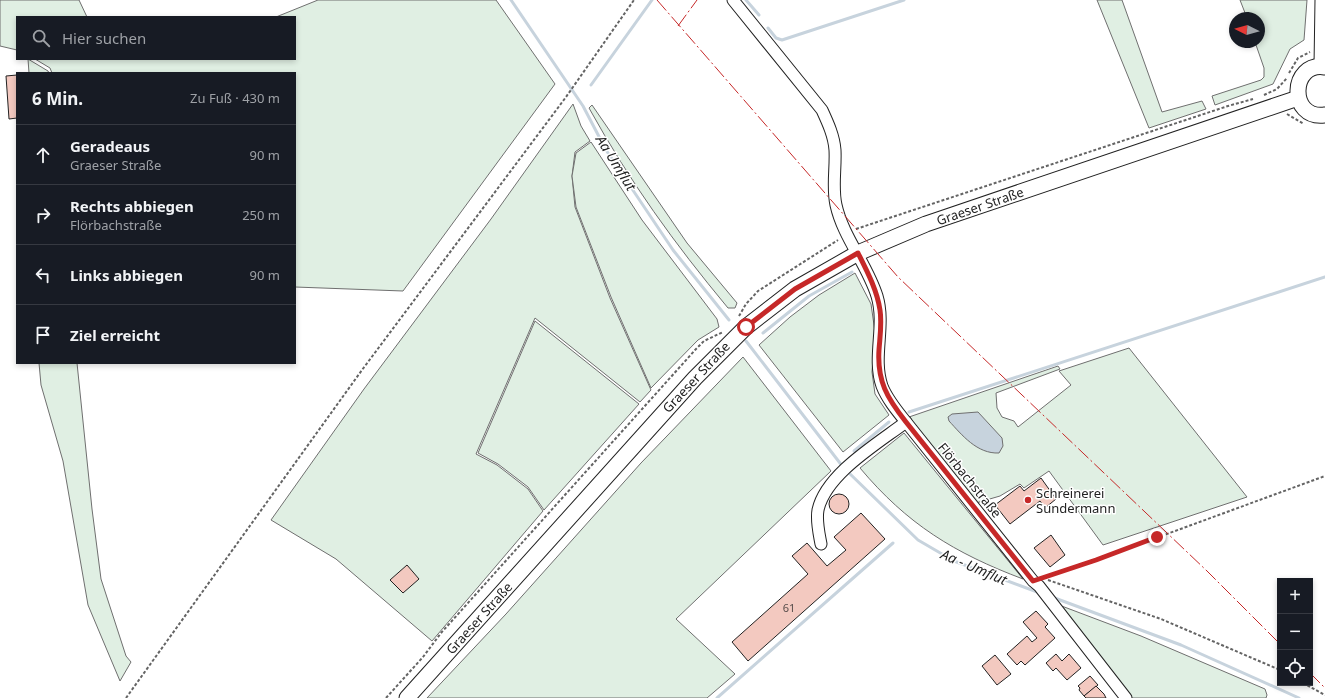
<!DOCTYPE html>
<html lang="de">
<meta charset="utf-8">
<style>
:root{--surface:#171b24;--page:#242831;--text:#f1f3f6;--muted:#9ea1a6;--line:#363941}
body{margin:0;font-family:"Noto Sans",sans-serif;background:var(--page);color:var(--text)}
.controls{position:absolute;right:12px;bottom:12px;display:grid;overflow:hidden;border-radius:0px;box-shadow:0 2px 6px #0003}
.controls button{width:36px;height:36px;display:grid;place-items:center;padding:0;border:0;border-bottom:1px solid var(--line);background:var(--surface);color:var(--text);font:20px sans-serif}
.compass{position:absolute;left:1229px;top:12px;width:36px;height:36px;border-radius:50%;background:var(--surface);box-shadow:0 2px 6px #0003;rotate:275deg}
.stop{position:absolute;width:12px;height:12px;margin:-9px;border:3px solid #c62828;border-radius:50%;background:#fff}
.stop.end{background:#c62828;border-color:#fff;box-shadow:0 1px 4px #0008}
.list{margin:0;padding:0;list-style:none}
h2{display:flex;justify-content:space-between;align-items:center;height:52px;margin:0;padding:0 16px;font-size:17px}
h2 small{font-size:13px;font-weight:400;color:var(--muted)}
.list li{display:grid;grid-template-columns:26px 1fr auto;gap:12px;align-items:center;box-sizing:border-box;height:60px;padding:0 16px;border-top:1px solid var(--line)}
.list b{display:block;font-size:15px;white-space:nowrap}
.list p{margin:0;font-size:13px;white-space:nowrap;color:var(--muted)}
.list em{font-size:13px;font-style:normal;color:var(--muted)}
.icon{flex:none;width:22px;height:22px;fill:none;stroke:currentColor;stroke-width:2;stroke-linecap:round;stroke-linejoin:round}
.map{position:relative;flex:none;width:1325px;height:698px;overflow:hidden}
.search{position:absolute;background:var(--surface);box-shadow:0 2px 6px #0003;left:16px;top:16px;width:280px;height:44px;display:flex;align-items:center;gap:10px;box-sizing:border-box;padding:0 14px;border-radius:0px;color:var(--muted);font-size:15px}
.panel{position:absolute;background:var(--surface);box-shadow:0 2px 6px #0003;left:16px;top:72px;width:280px;height:292px;border-radius:0px}
.map>svg:first-child{display:block}
</style>
<div class="map">
<svg width="1325" height="698" viewBox="0 0 1325 698">
<rect width="100%" height="100%" fill="#fff"/>
<g fill="#e0efe3" stroke="#6f6f6f">
<polygon points="0,0 79,0 87,17 17,17 17,50 0,46"/>
<polygon points="318,0 496,0 555,84 403,291 295,287 295,73 52,73 50,68 35,59 295,59 295,17 276,17"/>
<polygon points="1097,0 1122,0 1162,112 1202,101 1206,109 1149,128"/>
<polygon points="1240,0 1307,0 1304,40 1290,49 1273,84 1215,105 1212,96 1261,80 1264,77 1264,68 1255,42 1259,42 1259,18 1247,18"/>
<polygon points="28,59 48,71 49,73 29,73"/>
<polygon points="573,104 581,126 590,141 575,152 572,176 575,207 610,298 651,390 640,402 535,318 476,454 497,465 528,489 543,511 432,641 336,559 271,520 364,389 491,219"/>
<path d="M592,105L687,243L737,303L735,308H728C674,243 630,182 589,108Z"/>
<polygon points="591,142 642,220 717,319 719,327 698,340 651,388 611,297 576,207 572,176 576,153"/>
<polygon points="855,273 871,304 875,332 872,372 875,394 889,415 843,452 759,345 790,317 819,295"/>
<polygon points="535,321 639,404 544,510 528,487 498,464 478,453"/>
<polygon points="1129,348 1247,497 1103,545 1049,471 1024,488 1020,484 1000,496 976,503 909,417 1058,366 1060,369 996,393 997,408 1002,417 1014,421 1018,427 1071,385 1059,371"/>
<polygon points="743,357 831,471 676,619 735,674 707,698 427,698 506,614 641,463"/>
<polygon points="39,363 77,363 92,509 101,579 126,656 131,662 120,681 88,605 63,461 41,385"/>
<path d="M904,433L1023,579C954,553 907,524 860,468Z"/>
<polygon points="1059,605 1141,636 1265,689 1267,695 1266,698 1131,698"/>
</g>
<path fill="#c7d3dd" stroke="#6f6f6f" d="M978,412L1002,438L1003,446L999,453C977,454 962,435 949,421L948,417L952,414Z"/>
<g fill="none" stroke-linecap="round" stroke-linejoin="round">
<g stroke="#c7d3dd" stroke-width="3">
<polyline points="511,0 583,106 606,150 673,250 729,320"/>
<polyline points="746,0 759,15"/>
<polyline points="768,28 776,38 782,40 904,0"/>
<polyline points="591,85 652,0"/>
<polyline points="763,333 809,296 852,272"/>
<polyline points="746,341 843,467"/>
<polyline points="909,412 1325,277"/>
<polyline points="854,451 889,422"/>
<polyline points="847,471 918,540 954,561 1040,593"/>
<polyline points="1052,597 1181,645 1299,698"/>
<polyline points="717,698 893,543"/>
</g>
</g>
<g fill="#f3c9c0" stroke="#222">
<polygon points="17,75 17,118 9,119 6,76"/>
<polygon points="1041,478 1056,499 1045,508 1040,501 1010,524 995,505 1020,486 1024,491"/>
<circle cx="839" cy="504" r="10"/>
<polygon points="861,513 885,539 748,661 732,642 808,574 792,556 807,543 827,566 846,550 834,537"/>
<polygon points="1051,535 1065,555 1050,567 1034,548"/>
<polygon points="407,565 419,579 403,593 390,580"/>
<polygon points="1036,611 1048,624 1045,627 1055,638 1025,665 1021,661 1017,665 1007,654 1027,636 1032,642 1037,638 1023,622"/>
<polygon points="1056,654 1062,661 1069,654 1081,668 1067,680 1056,668 1053,671 1046,663"/>
<polygon points="995,655 1011,674 997,685 982,666"/>
<polygon points="1090,676 1098,685 1084,696 1079,690 1080,688 1078,686"/>
<polygon points="1096,686 1104,694 1106,698 1086,698 1084,696"/>
</g>
<g fill="none" stroke-linecap="round" stroke-linejoin="round">
<defs>
<g id="minor">
<path d="M733,0L822,110C828,123 834,136 835,150C836,169 832,187 836,205C843,237 867,264 877,296C886,326 872,357 882,386C887,399 897,411 906,422L1033,581L1039,586L1126,698"/>
<path d="M821,544C819,533 816,521 818,510C826,474 877,444 906,422"/>
</g>
<g id="major">
<polyline points="1322,66 1323,0"/>
<path d="M1325,67C1290,61 1288,120 1325,115"/>
<polyline points="407,698 695,378 746,327 795,289 858,253 926,224 1298,98"/>
</g>
</defs>
<use href="#minor" stroke="#222" stroke-width="13"/>
<use href="#major" stroke="#222" stroke-width="17"/>
<g stroke="#646464" stroke-width="2" stroke-dasharray="3 2" stroke-linecap="butt">
<polyline points="1289,73 1298,58 1310,52"/>
<polyline points="1264,95 1277,89 1287,78"/>
<polyline points="1287,114 1304,124"/>
<polyline points="856,229 1228,106 1253,99"/>
<polyline points="739,316 746,304 758,291 838,240"/>
<polyline points="1043,577 1096,560 1325,476"/>
<polyline points="1048,580 1161,619 1280,670"/>
<polyline points="1303,683 1325,695"/>
<polyline points="126,698 362,370 566,97 634,0"/>
<polyline points="386,698 423,657 441,633 696,349 704,341 723,332"/>
</g>
<use href="#minor" stroke="#fff" stroke-width="11"/>
<use href="#major" stroke="#fff" stroke-width="15"/>
<g stroke="#c62828" stroke-width="1" stroke-dasharray="14 3 2 3" stroke-linecap="butt">
<polyline points="657,0 898,277 1207,571 1280,644"/>
<polyline points="678,26 697,0"/>
<polyline points="1310,673 1325,688"/>
</g>
</g>
<g fill="none" stroke-linecap="round" stroke-linejoin="round">
<path stroke="#c62828" stroke-width="5" d="M746,327L795,289L858,253C867,271 877,290 880,310C882,323 880,336 879,350C877,381 887,398 906,422L1033,581L1096,560L1157,537"/>
</g>
<circle fill="#c62828" stroke="#fff" stroke-width="1.5" cx="1028" cy="500" r="4"/>
<g text-anchor="middle" stroke-width="3" stroke-linejoin="round" paint-order="stroke">
<g font-size="11" fill="#564c4a">
<text x="789" y="612">61</text>
</g>
<g font-size="13" fill="#222" stroke="#fff">
<text transform="translate(980 206) rotate(-19)" y="5">Graeser Straße</text>
<text transform="translate(696 377) rotate(-47)" y="5">Graeser Straße</text>
<text transform="translate(970 480) rotate(51)" y="5">Flörbachstraße</text>
<text transform="translate(479 618) rotate(-48)" y="5">Graeser Straße</text>
</g>
<g font-size="13" fill="#222" stroke="#fff" text-anchor="start">
<text x="1036" y="498">Schreinerei<tspan x="1036" dy="15">Sundermann</tspan></text>
</g>
<g font-size="14" font-style="italic" fill="#222" stroke="#fff">
<text transform="translate(616 163) rotate(58)" y="5">Aa Umflut</text>
<text transform="translate(974 567) rotate(23)" y="5">Aa - Umflut</text>
</g>
</g>
</svg>
<div class="controls">
<button>+</button>
<button>−</button>
<button><svg class="icon" aria-label="locate" viewBox="0 0 24 24"><circle cx="12" cy="12" r="6"/><path d="M12 2v4M12 18v4M2 12h4M18 12h4"/></svg></button>
</div>
<svg class="compass" viewBox="-18 -18 36 36"><path d="M0-13l5 13h-10z" fill="#e53935"/><path d="M0 13l5-13h-10z" fill="#9ea1a6"/></svg>
<div class="stop" style="left:746px;top:327px"></div>
<div class="stop end" style="left:1157px;top:537px"></div>
<div class="search"><svg class="icon" aria-label="search" viewBox="0 0 24 24"><circle cx="10" cy="10" r="6"/><path d="M15 15l6 6"/></svg>Hier suchen</div>
<section class="panel">
<h2>6 Min.<small>Zu Fuß · 430 m</small></h2>
<ul class="list">
<li><svg class="icon" aria-label="ahead" viewBox="0 0 24 24"><path d="M12 20V5M6 11l6-6 6 6"/></svg><div><b>Geradeaus</b><p>Graeser Straße</p></div><em>90 m</em></li>
<li><svg class="icon" aria-label="right" viewBox="0 0 24 24"><path d="M7 20v-9h11M14 6l5 5-5 5"/></svg><div><b>Rechts abbiegen</b><p>Flörbachstraße</p></div><em>250 m</em></li>
<li><svg class="icon" aria-label="left" viewBox="0 0 24 24"><path d="M17 20v-9H6M10 6l-5 5 5 5"/></svg><div><b>Links abbiegen</b></div><em>90 m</em></li>
<li><svg class="icon" aria-label="arrive" viewBox="0 0 24 24"><path d="M6 21V4h12l-3 4 3 4H6"/></svg><div><b>Ziel erreicht</b></div></li>
</ul>
</section>
</div>
